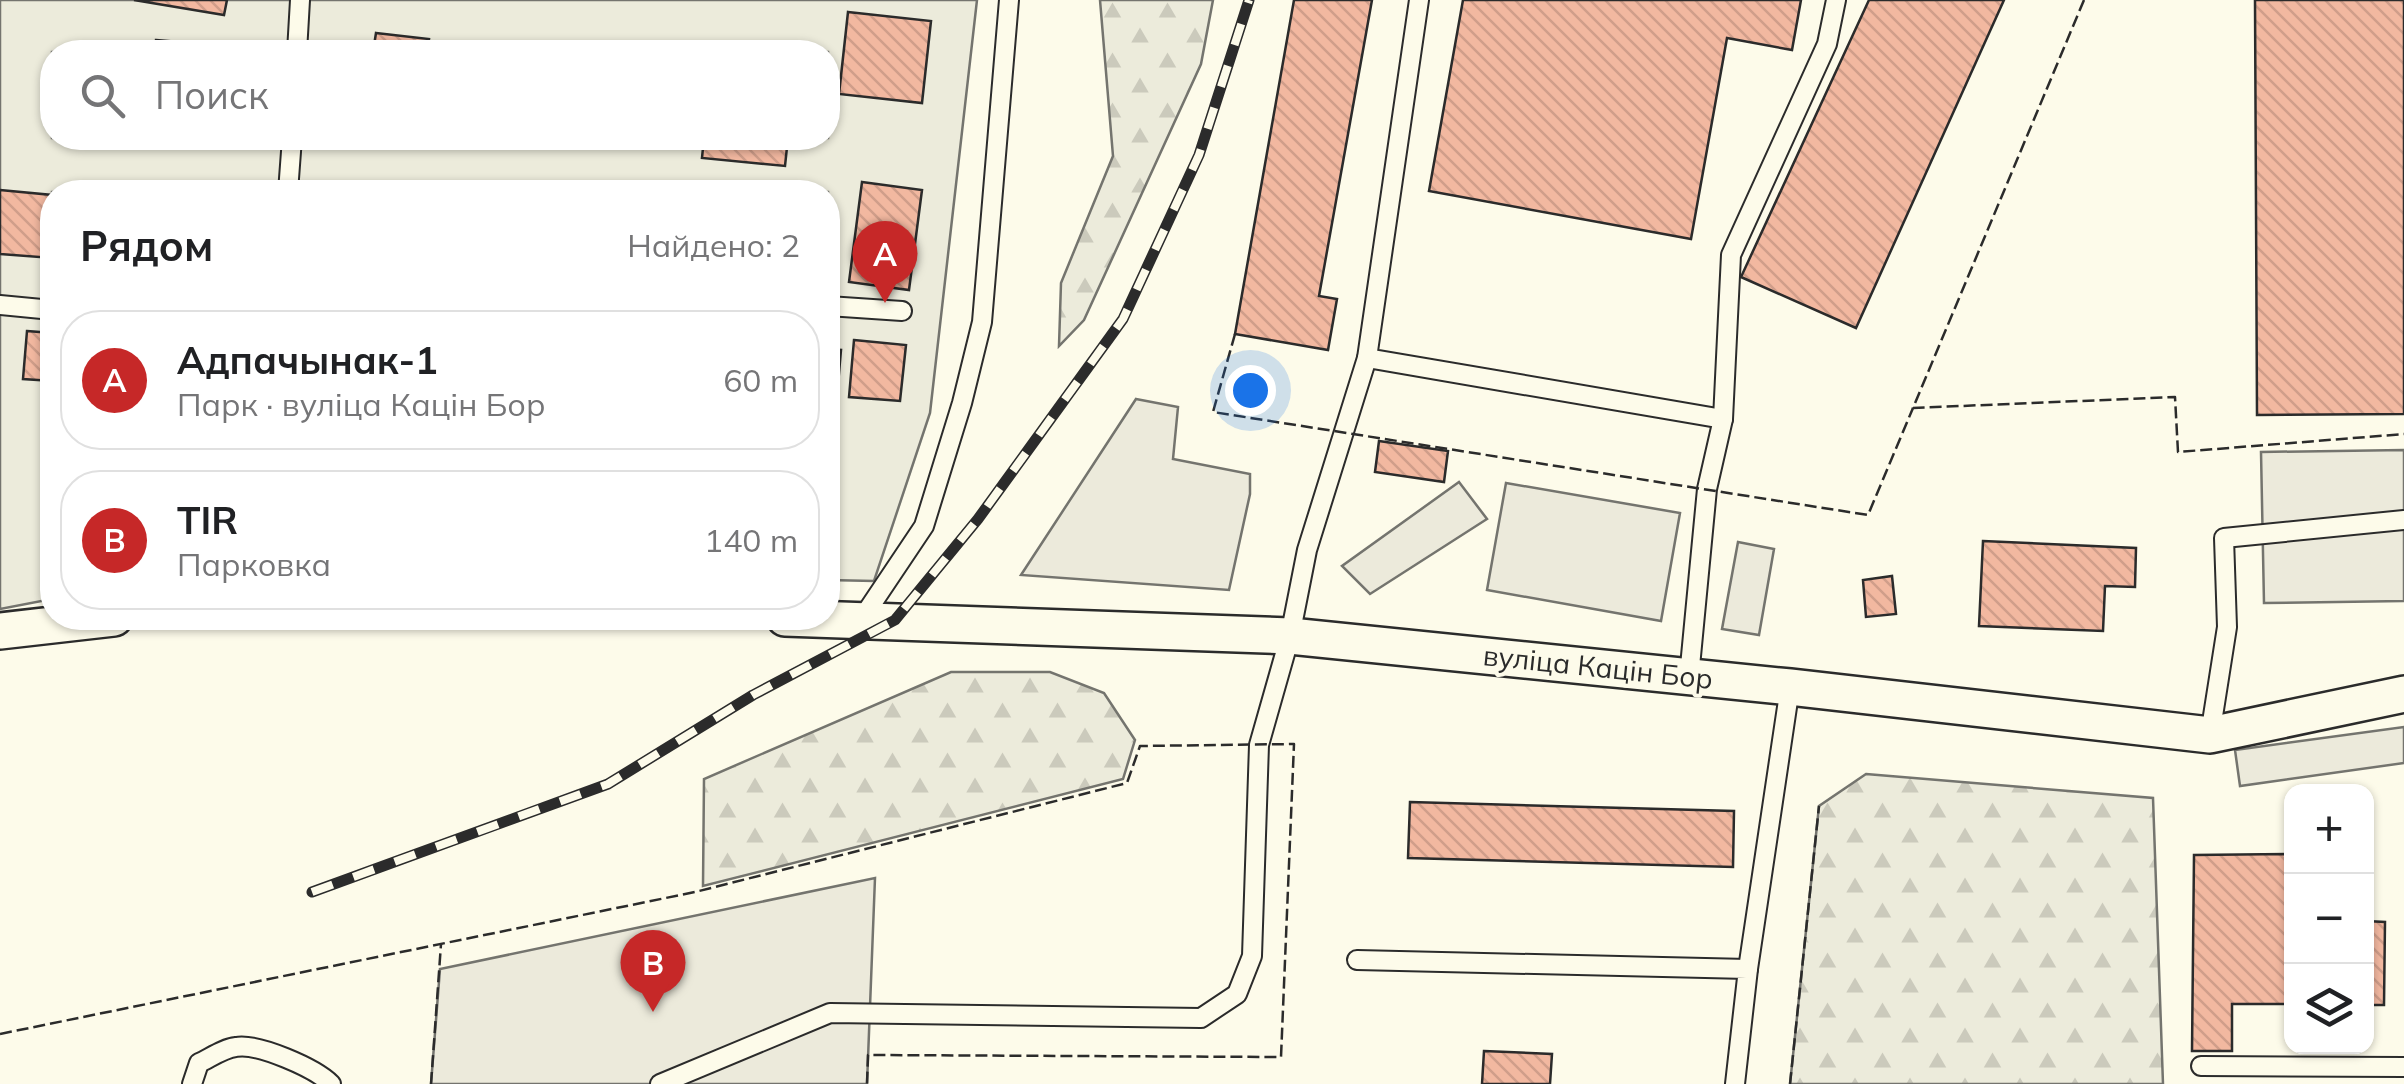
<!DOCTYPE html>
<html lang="ru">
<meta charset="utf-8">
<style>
:root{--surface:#fff;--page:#f6f6f6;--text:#202124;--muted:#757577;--line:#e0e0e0;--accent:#c62828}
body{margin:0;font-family:Mulish,sans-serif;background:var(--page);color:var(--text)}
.controls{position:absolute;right:30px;bottom:30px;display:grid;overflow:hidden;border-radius:20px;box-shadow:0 2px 8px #0004}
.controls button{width:90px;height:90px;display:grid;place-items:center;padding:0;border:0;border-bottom:2px solid var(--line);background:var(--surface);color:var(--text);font:50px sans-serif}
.you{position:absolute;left:1250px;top:390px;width:35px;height:35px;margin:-25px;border:8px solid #fff;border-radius:50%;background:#1a73e8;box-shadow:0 0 0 15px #1a73e833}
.badge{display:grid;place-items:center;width:65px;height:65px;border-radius:50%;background:var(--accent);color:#fff;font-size:32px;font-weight:700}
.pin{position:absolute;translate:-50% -82px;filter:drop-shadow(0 2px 5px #0008)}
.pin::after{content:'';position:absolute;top:52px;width:35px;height:30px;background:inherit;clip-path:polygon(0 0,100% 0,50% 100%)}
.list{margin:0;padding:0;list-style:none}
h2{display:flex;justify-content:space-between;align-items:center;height:130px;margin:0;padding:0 40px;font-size:42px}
h2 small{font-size:32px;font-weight:400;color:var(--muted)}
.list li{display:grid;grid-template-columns:65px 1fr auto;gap:30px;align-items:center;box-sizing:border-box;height:140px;margin:0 20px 20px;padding:0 20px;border:2px solid var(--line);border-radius:40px}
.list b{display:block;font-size:38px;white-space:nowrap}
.list p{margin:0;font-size:32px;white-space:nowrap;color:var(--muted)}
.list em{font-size:32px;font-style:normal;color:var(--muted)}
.icon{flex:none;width:55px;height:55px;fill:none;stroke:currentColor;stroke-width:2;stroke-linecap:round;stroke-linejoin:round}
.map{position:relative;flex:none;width:2404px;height:1084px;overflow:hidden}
.search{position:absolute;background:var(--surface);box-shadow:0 2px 8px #0004;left:40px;top:40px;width:800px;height:110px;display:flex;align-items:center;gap:25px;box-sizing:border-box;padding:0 35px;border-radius:40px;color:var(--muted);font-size:38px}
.panel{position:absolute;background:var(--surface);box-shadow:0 2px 8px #0004;left:40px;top:180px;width:800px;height:450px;border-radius:40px}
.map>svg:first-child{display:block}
</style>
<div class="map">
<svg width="2404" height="1084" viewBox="0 0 2404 1084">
<defs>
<pattern id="forest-firs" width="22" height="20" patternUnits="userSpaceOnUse" patternTransform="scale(2.5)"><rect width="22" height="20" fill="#ecebdb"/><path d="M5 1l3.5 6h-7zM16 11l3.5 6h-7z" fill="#cbcabc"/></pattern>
<pattern id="building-back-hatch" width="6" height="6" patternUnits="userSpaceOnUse" patternTransform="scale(2.5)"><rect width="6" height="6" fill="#f2b8a0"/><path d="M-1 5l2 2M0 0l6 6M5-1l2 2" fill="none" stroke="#d09e8a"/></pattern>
</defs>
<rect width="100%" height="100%" fill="#fdfbea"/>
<g fill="url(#forest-firs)" stroke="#74746e" stroke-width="2.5">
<polygon points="1100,0 1213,0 1201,64 1084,320 1059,346 1061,283 1113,156"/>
<polygon points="951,672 1050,672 1104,693 1135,740 1123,779 703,886 704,779"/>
<polygon points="1866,774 2153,798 2163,1084 1790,1084 1819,806"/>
</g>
<path fill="#ecebdb" stroke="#74746e" stroke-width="2.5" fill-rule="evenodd" d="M0,0H977L930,413L874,581L828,580V192H52V599L0,609ZM52,52H828V138H52Z"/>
<g fill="#eceadb" stroke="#74746e" stroke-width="2.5">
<polygon points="1136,399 1178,407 1173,459 1250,474 1250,494 1229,590 1021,575"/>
<polygon points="2404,450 2404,601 2264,603 2261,452"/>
<polygon points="1459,482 1487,519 1370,594 1342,566"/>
<polygon points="1506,483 1680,513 1661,621 1487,590"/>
<polygon points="1738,542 1774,549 1759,635 1722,629"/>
<polygon points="2404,727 2404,763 2240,786 2235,750"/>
<polygon points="875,878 867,1084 431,1084 440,969"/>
</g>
<g fill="url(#building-back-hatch)" stroke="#2b2b2b" stroke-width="2.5">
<polygon points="134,0 227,0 224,15"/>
<polygon points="1294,0 1372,0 1319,296 1337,299 1328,350 1235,334"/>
<polygon points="1463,0 1801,0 1792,50 1727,38 1691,239 1429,191"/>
<polygon points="1869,0 2004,0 1856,328 1741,277"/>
<polygon points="2255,0 2404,0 2404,414 2257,415"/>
<polygon points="848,12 931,21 922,103 839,94"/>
<polygon points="376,33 429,39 427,52 373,52"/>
<polygon points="156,40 226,46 225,52 155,52"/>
<polygon points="704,138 788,138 785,166 702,158"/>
<polygon points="862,182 922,190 909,290 849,282"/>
<polygon points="319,183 359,187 358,192 318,192"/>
<polygon points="0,190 52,195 52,258 0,254"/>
<polygon points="27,331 52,333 52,381 23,379"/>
<polygon points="854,340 906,345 900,401 849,397"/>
<polygon points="828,349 841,350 838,385 828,384"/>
<polygon points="1379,441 1448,451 1444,482 1375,472"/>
<polygon points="1983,541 2136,548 2135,587 2105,586 2103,631 1979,626"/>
<polygon points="1892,576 1896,614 1866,617 1863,580"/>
<polygon points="1410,802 1734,811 1733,867 1408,858"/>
<polygon points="2286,854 2286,921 2292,921 2292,1004 2232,1004 2232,1051 2192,1051 2194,855"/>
<polygon points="2366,921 2385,922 2384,1005 2366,1005"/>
<polygon points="1484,1051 1552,1054 1550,1084 1482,1084"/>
</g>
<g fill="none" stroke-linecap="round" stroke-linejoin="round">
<defs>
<g id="service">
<polyline points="1419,0 1367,358 1723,419"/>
<polyline points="297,52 300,0"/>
<polyline points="288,192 292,138"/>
<polyline points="0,305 52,310"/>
<polyline points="828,306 902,311"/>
<polyline points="861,620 924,526 962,403 982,322 1009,0"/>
<polyline points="1689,677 1707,489 1723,419 1731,255 1827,44 1836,0"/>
<polyline points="2210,735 2227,627 2224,538 2404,520"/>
<polyline points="1357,960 1748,969 1735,1084"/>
<polyline points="1748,969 1790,687"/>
<polyline points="2201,1066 2404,1067"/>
<path d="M192,1084L199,1063C210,1058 224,1048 236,1047C258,1043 315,1068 331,1084"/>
<polyline points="660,1084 830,1013 1201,1018 1237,994 1252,956 1259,745 1290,636 1307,550 1367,358"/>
</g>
<g id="minor">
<polyline points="785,618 1290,636 1790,687 2210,735 2404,694"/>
<polyline points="0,631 114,618"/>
</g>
</defs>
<use href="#service" stroke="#2b2b2b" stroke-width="22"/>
<use href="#minor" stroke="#2b2b2b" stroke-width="40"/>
<use href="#service" stroke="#fdfbea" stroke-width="18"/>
<use href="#minor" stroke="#fdfbea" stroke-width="35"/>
<defs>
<polyline id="rail" points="312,892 608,784 753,695 895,620 978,519 1123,319 1199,155 1249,0"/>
</defs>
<use href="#rail" stroke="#2b2b2b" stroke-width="11"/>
<use href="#rail" stroke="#fdfbea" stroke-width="8" stroke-dasharray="22" stroke-linecap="butt"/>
<g stroke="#2b2b2b" stroke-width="2.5" stroke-dasharray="12 5" stroke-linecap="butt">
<polyline points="2084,0 1913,408 2175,397 2178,452 2404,434"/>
<polyline points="1235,334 1213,412 1868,515 1913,408"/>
<polyline points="0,1034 695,892 1127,783 1140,746 1294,744 1281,1057 868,1055 867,1084"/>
<polyline points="431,1084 441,944"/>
<polyline points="1790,1084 1819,806"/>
</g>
</g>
<g text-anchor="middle" stroke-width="8" stroke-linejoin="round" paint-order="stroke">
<g font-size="28" fill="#2b2b2b" stroke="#fdfbea">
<text transform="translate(1598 667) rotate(6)" y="10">вуліца Кацін Бор</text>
</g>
</g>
</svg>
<div class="controls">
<button>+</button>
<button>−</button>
<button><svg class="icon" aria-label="layers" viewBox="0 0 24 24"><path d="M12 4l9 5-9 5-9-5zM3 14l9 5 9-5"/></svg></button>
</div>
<div class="you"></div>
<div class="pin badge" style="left:885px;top:303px">A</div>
<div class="pin badge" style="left:653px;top:1012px">B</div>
<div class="search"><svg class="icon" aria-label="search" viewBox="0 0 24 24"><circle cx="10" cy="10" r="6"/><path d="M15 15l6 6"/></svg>Поиск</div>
<section class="panel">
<h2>Рядом<small>Найдено: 2</small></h2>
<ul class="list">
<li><span class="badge">A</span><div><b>Адпачынак-1</b><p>Парк · вуліца Кацін Бор</p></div><em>60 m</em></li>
<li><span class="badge">B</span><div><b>TIR</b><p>Парковка</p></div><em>140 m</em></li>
</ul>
</section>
</div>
